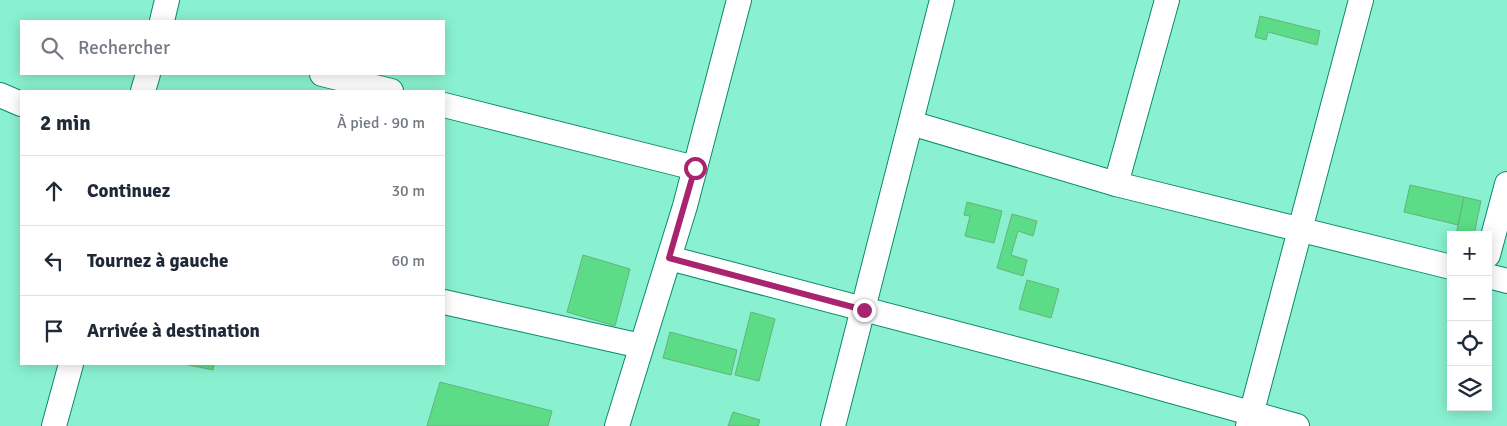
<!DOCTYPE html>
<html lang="fr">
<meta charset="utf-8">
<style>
:root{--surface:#fff;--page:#f2f2f3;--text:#1f2937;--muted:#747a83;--line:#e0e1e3}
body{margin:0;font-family:Signika,sans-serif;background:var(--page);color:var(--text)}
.controls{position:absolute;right:15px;bottom:15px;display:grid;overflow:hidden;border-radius:0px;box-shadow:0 2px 12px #0003}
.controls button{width:45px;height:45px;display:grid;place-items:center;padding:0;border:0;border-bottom:1px solid var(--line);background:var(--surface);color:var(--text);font:25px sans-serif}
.stop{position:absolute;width:15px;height:15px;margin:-11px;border:4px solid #a9246e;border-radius:50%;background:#fff}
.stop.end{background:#a9246e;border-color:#fff;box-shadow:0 1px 5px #0008}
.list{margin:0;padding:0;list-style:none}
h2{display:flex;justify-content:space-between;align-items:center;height:65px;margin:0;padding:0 20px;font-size:21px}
h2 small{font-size:16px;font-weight:400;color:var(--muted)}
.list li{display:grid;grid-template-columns:32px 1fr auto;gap:15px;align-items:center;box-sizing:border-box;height:70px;padding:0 20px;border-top:1px solid var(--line)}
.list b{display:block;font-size:19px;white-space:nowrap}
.list em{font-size:16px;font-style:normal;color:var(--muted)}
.icon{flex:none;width:28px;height:28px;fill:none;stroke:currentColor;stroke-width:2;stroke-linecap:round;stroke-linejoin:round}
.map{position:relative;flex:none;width:1507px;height:426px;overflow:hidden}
.search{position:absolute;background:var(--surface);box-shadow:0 2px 12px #0003;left:20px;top:20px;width:425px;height:55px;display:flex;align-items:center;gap:12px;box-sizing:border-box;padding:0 18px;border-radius:0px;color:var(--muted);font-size:19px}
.panel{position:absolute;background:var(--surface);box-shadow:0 2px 12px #0003;left:20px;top:90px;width:425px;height:275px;border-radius:0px}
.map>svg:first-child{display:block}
</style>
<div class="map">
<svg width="1507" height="426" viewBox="0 0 1507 426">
<rect width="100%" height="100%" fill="#89f1d0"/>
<g fill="#5cdc87" stroke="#68b27d">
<polygon points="1260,16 1320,31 1317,45 1268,32 1266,40 1255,37"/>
<polygon points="1410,185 1464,197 1458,225 1404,212"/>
<polygon points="1464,197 1481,201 1474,235 1456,235"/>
<polygon points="967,202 1002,211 994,243 965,236 970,216 964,215"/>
<polygon points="1012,214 1037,221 1033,236 1018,231 1011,255 1027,260 1023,276 997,268"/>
<polygon points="583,255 630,269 615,326 567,312"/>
<polygon points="1027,280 1059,289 1051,318 1019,309"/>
<polygon points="751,312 775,319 759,381 735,375"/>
<polygon points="670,332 737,350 731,375 663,358"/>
<polygon points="184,364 214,364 213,370"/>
<polygon points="440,382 552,411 548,426 427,426"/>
<polygon points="733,412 760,420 758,426 728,426"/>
</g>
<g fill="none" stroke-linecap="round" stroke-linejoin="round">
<defs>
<g id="street">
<polyline points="162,21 167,0"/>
<polyline points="322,74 391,91"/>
<polyline points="143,91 148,74"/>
<polyline points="0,95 21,104"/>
<polyline points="444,105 695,168"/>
<polyline points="911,123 1116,184 1451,267"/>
<polyline points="1116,184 1167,0"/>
<polyline points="1488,255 1507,184"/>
<polyline points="669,258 1103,372 1297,426"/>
<polyline points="1488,276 1507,281"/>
<polyline points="444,302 641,346"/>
<polyline points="54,426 71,364"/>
<polyline points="617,426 685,206 739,0"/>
<polyline points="833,426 942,0"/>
<polyline points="1248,426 1361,0"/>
</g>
</defs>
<use href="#street" stroke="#098a6e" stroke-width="26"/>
<use href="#street" stroke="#fff" stroke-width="24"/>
</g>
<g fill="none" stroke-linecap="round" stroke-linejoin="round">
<polyline stroke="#a9246e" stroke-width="6" points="695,168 669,258 864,310"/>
</g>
</svg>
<div class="controls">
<button>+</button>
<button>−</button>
<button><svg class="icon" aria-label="locate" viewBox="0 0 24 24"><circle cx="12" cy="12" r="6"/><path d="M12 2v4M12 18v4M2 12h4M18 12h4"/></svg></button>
<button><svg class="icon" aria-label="layers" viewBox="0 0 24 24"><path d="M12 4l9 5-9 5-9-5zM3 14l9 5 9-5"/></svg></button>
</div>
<div class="stop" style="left:695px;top:168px"></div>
<div class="stop end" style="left:864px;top:310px"></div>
<div class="search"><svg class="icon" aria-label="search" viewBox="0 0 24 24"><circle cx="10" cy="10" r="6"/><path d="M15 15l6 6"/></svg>Rechercher</div>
<section class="panel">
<h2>2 min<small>À pied · 90 m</small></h2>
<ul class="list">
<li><svg class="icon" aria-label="ahead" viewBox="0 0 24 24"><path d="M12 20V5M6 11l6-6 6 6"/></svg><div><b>Continuez</b></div><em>30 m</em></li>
<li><svg class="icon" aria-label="left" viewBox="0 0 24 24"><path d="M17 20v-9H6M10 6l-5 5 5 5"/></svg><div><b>Tournez à gauche</b></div><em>60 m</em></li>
<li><svg class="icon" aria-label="arrive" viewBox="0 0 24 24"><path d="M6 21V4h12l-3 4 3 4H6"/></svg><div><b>Arrivée à destination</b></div></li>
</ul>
</section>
</div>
